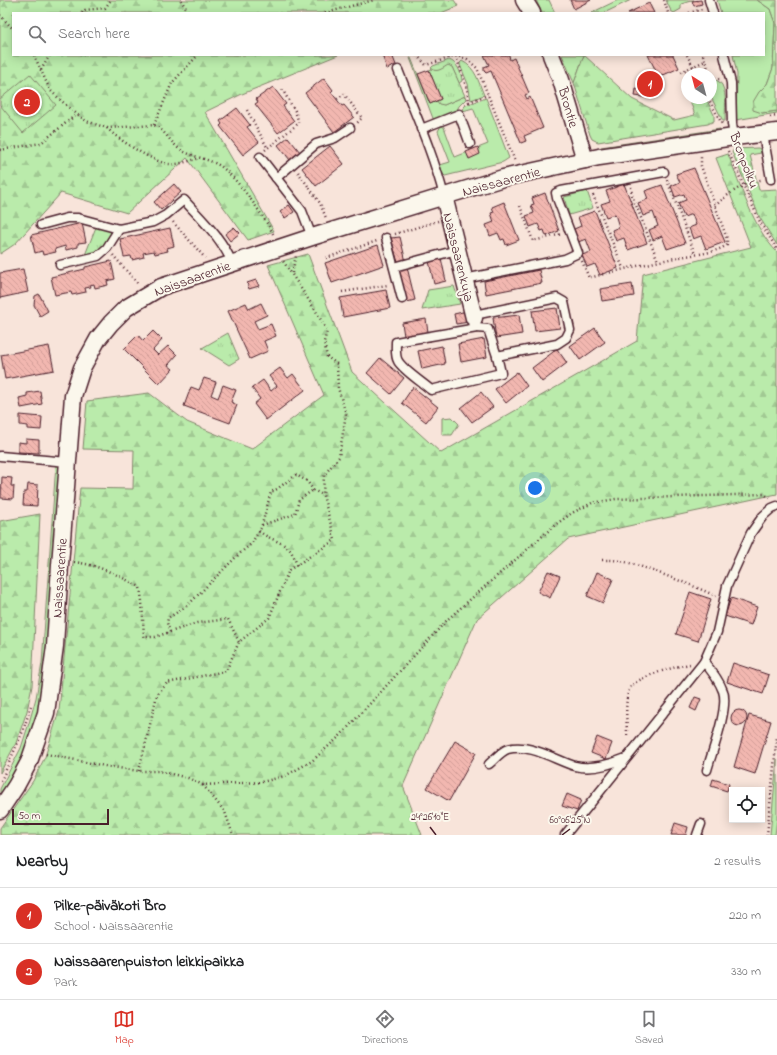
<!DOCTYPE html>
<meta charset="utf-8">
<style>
:root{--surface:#fff;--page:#f2f2f2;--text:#202124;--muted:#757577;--line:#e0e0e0;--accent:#d93025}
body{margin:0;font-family:"Indie Flower",sans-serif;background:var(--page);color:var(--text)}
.controls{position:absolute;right:12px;bottom:12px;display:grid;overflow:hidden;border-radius:0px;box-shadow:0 2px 10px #0003}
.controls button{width:36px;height:36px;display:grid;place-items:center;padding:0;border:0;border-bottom:1px solid var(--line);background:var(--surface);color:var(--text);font:20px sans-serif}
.compass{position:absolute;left:681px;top:68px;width:36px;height:36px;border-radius:50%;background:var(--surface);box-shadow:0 2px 10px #0003;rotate:324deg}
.scale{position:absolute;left:12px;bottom:10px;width:97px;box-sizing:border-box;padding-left:4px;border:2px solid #4a1f2b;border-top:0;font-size:11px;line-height:14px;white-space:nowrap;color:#4a1f2b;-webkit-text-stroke:3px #fbf7ec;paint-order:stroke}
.you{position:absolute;left:535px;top:488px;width:14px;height:14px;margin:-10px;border:3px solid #fff;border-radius:50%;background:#1a73e8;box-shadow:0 0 0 6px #1a73e833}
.badge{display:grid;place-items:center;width:26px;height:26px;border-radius:50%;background:var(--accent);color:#fff;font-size:13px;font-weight:700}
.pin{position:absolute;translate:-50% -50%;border:2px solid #fff;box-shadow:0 1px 4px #0006}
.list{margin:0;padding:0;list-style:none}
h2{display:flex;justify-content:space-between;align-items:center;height:52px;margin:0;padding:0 16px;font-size:17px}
h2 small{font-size:13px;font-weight:400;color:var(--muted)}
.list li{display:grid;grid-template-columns:26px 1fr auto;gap:12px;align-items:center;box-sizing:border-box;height:56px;padding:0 16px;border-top:1px solid var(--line)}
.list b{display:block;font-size:15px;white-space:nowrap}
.list p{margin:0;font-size:13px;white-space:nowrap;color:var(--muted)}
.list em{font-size:13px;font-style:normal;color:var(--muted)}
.icon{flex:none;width:22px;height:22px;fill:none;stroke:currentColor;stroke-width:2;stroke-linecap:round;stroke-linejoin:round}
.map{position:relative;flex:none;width:777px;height:835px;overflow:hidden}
.search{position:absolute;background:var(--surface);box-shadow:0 2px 10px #0003;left:12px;right:12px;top:12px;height:44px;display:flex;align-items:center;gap:10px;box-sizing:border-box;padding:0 14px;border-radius:0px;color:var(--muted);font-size:15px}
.sheet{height:164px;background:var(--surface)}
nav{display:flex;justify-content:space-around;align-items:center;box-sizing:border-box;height:56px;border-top:1px solid var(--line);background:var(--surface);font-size:11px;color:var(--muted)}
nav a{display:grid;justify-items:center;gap:2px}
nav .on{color:var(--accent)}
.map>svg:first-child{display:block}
</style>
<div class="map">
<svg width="777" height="835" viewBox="0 0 777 835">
<defs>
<pattern id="forest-firs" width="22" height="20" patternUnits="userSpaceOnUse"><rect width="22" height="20" fill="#baebab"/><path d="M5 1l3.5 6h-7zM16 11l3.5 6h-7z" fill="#a1c993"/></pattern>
<pattern id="park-tufts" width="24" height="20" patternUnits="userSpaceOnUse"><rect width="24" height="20" fill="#baebab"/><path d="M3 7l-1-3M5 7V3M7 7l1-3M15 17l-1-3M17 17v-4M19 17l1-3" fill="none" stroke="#a1c993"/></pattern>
<pattern id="building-back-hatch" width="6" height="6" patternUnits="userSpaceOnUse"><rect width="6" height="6" fill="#f2b7b0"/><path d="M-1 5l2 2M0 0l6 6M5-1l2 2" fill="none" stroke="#d19d98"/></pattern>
</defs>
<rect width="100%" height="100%" fill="#f8e4da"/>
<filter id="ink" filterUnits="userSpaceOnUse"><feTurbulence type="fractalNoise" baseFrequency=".025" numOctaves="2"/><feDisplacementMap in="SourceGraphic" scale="8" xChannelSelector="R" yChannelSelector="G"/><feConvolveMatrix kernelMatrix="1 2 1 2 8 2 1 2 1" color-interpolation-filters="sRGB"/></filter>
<g filter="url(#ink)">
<g fill="#baebab" stroke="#82856b">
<polygon points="536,0 549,0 555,13 542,13"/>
<polygon points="618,0 631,0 604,13 591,13"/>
<polygon points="666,0 694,0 681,4 681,9 674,13 671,11"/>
<polygon points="717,0 757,0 770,9 775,23 773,68 767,84 759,92 762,113 777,111 777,113 736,120 737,74 733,55 764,55 764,13 721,13"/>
<polygon points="562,55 584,55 574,83"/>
<polygon points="410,58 411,58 430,104 437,101 444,105 465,96 466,99 459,106 456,112 434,121"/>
<path d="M449,60C457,62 462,74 462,81L459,83L452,67C446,68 440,71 435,71L431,68L433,66Z"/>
<path d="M462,61C476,68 478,81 484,95L471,100L468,84L460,65V63Z"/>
<path d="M711,78C715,80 720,81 722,85C727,95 725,110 725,121H723L711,97Z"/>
<polygon points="486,98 509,158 503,162 445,176 443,174 440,165 450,162 438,131 441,126 444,127 455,157 488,144 473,108 463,111 464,107 466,105"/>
<polygon points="720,129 721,133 602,152 601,147"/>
<polygon points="56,464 63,465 42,701 26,751 0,801 0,789 21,748 29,723 36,698 42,663"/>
<polygon points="777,759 777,819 775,835 770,835"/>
</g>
<g fill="url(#forest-firs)" stroke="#82856b">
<polygon points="0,0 454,0 458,6 441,13 13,13 13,55 338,55 242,94 205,112 274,231 248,240 187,158 127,213 61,193 15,244 0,254"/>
<polygon points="757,0 777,0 777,111 762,113 753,110 753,102 759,92 767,84 773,68 775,23 770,9"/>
<polygon points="584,55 632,99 674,120 695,115 689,98 706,98 714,115 714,121 708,124 598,142 592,139 590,135 574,83"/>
<polygon points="758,148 760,149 761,153 750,155 759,190 777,189 777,245 760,218 732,152 734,149"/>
<path d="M728,154C741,186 753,228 777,252V494L568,539L477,619L403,786L422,835H0V828L33,781L45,757L59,711L80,488L133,489L134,450L83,449L87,401L149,393L187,422L252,449L324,395L268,265L308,254L352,372L441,453L637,341L643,274L751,247L716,158Z"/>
<polygon points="40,514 32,686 27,711 16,743 0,773 0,521"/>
</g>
<g fill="url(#park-tufts)" stroke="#82856b">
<path d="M448,65L452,67L465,96L444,105L439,104L437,101L441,99L429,70L432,69C437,73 443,68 448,65Z"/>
<polygon points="30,74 56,105 23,133 0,105 0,99"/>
<polygon points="587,191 593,208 569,215 564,197"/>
<path d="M96,227L114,232C107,244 100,254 85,255Z"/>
<polygon points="454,286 460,304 422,310 428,290"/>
<polygon points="228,333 239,359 229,365 202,348"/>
<polygon points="452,417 459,424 452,435 442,435 442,418"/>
</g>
<g fill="url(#building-back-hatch)" stroke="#4a1f2b">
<polygon points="570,0 591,0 574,9"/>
<polygon points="701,0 702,4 694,6 692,1"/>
<polygon points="649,3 654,13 628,13"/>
<polygon points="382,55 392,55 396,65 387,69"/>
<polygon points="484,55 509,55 510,60 514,58 529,93 525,95 527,99 530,97 543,128 524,136 526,141 521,143 491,71 486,73 484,71 484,67 489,65"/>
<polygon points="648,55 673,55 679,68 659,77"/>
<polygon points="429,70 441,99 430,104 418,74"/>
<polygon points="324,78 333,90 331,92 342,106 344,105 354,117 334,132 305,93"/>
<polygon points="273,87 286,104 283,106 294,121 278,133 255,104 258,102 256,99"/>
<polygon points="636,89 651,92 650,98 635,96"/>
<polygon points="237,108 250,125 247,127 259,142 243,155 220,126 222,124 220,121"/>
<polygon points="288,137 300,152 290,160 278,145"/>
<polygon points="330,146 344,164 316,186 302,168"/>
<polygon points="478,147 480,154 469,159 466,152"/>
<polygon points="694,168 725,242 706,249 701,236 693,239 689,228 696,225 692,214 684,217 678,203 686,200 684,194 675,197 671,186 680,182 676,174"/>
<polygon points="174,184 181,192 161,210 154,202"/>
<polygon points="624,184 647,243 628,250 624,238 616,241 612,230 619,227 615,214 606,217 601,204 610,201 606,191"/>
<polygon points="662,185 685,243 667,249 662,236 653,240 649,230 658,226 653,212 643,216 638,203 648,199 645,191"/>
<polygon points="545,193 559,231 546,236 544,230 541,231 538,224 530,227 526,216 534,213 531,205 534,204 532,198"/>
<polygon points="504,202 519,240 506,245 504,239 501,240 498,233 490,236 486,225 494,222 491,213 494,212 492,207"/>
<polygon points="289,205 294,212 285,218 280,212"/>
<polygon points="595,211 618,268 600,275 595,264 587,267 582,255 591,252 586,239 578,242 574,229 581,226 578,217"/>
<polygon points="82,223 86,242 78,243 78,247 66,250 65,246 55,249 56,252 43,255 42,251 35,253 31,235"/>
<polygon points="234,227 240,233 230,241 225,234"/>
<polygon points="170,228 174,246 167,248 168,251 155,254 154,251 143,253 144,257 132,260 131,256 124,257 120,239"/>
<polygon points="400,237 406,262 398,263 391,238"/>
<polygon points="378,245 384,265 332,283 325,263"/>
<polygon points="441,258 446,281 434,284 429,261"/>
<polygon points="111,261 115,279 107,281 108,285 95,288 94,284 90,285 91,287 85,288 86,292 72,295 71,292 55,295 51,277 85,269 85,267"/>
<polygon points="407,267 415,300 407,302 399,269"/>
<polygon points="23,269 28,292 0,298 0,273"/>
<polygon points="539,270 542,283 486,294 484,281"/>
<polygon points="256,280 259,286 249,289 247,283"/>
<polygon points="632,284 634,296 602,301 600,289"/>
<polygon points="386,290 390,308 343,317 340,298"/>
<polygon points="39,294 48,311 40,316 34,305 35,296"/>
<polygon points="246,303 249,309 261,303 267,315 254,321 258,329 271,324 276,336 264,341 268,351 250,359 228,311"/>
<polygon points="557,308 560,328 535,331 532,311"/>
<polygon points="467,311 469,322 456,324 454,314"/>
<polygon points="519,315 522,334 496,338 493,318"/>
<polygon points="426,319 428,332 404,336 402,323"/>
<polygon points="595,328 605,342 580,360 570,346"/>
<polygon points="153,331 162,340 153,350 158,355 168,346 177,355 168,365 173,369 159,384 124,349 138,335 143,341"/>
<polygon points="484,339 487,357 461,362 458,344"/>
<polygon points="49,346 54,370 5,379 1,355"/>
<polygon points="442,346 445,364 422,369 418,351"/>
<polygon points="557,349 567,363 542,382 532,368"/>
<polygon points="380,358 404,378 391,394 367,373"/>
<polygon points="280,368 288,378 293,374 305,390 266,420 254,404 260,399 252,388 263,380 271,391 277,386 269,376"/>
<polygon points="517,372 527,386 506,403 495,389"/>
<polygon points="204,378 216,382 211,395 218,398 223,385 236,390 231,402 237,405 230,423 184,406 191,387 199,390"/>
<polygon points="413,387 438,407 426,422 402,403"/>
<polygon points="40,391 42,404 21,408 19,398 27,396 27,393"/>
<polygon points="481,392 493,407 472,422 461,408"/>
<polygon points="20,415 42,417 41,430 28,429 28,426 20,425"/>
<polygon points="26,439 39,440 39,453 18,452 18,442 26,443"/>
<polygon points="2,477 12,478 11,486 14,486 13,499 1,498"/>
<polygon points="28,484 38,485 37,506 23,505 24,492 27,492"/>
<polygon points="548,571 560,576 550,598 538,592"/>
<polygon points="597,572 613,579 603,603 587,596"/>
<polygon points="690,592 711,599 698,641 676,634"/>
<polygon points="731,598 757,607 751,625 725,616"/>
<polygon points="733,663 769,675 763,694 727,682"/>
<polygon points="695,697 701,699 696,711 690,708"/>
<circle cx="739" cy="718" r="8"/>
<polygon points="749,715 771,721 755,774 734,767"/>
<polygon points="597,737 612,743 606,759 591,753"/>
<polygon points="455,741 476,753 449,801 427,788"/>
<polygon points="713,779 729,784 727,791 711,786"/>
<polygon points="567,794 581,800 577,811 562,806"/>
<polygon points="675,823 688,827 686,835 671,835"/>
</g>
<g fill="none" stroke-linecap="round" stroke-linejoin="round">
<defs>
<g id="service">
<polyline points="709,0 713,13"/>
<polyline points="724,55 731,83 732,124 734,137"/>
<path d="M398,70C414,111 433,153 444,196"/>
<polyline points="421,129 459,114 470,144"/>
<polyline points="763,134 771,179"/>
<polyline points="260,157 302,211 312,237"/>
<polyline points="276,178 316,144 335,138 350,128"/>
<path d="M41,225L67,218H78L119,229L153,222L166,215L184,200C202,220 222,238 232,263"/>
<polyline points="386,238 402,299"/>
<polyline points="60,265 98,256 107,248 119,229"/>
<polyline points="394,267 457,250"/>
<polyline points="464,279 565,259 578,253 557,198 556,193 561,191 664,172"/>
<path d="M557,298L564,302L570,330L566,338L557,344L497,356L501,373L431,390C423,383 403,370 398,361C395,356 396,348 396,342L477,328L474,318L479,314Z"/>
<polyline points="477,328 488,329 497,356"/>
<polyline points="0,456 68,462"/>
<path d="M704,662C711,670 719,680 723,691C729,708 712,752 707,770"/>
<path d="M489,764C494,760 501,751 508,749C530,743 555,760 575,766C591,770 612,764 626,758"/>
<polyline points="565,835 704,662 717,632 727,586 751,533 763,516 772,508 777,506"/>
<polyline points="697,835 701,824"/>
</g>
<g id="minor">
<polyline points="524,0 532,13"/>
<polyline points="551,55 561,80 585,160"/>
<polyline points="444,196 474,318"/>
<polyline points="0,810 16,786 29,762 46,713 55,646 60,565 73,396 82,368 98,339 111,323 126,308 161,287 312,237 503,178 599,157 734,137 777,132"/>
</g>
</defs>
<use href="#service" stroke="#4a1f2b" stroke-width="11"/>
<use href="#minor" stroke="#4a1f2b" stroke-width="19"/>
<g stroke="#4a1f2b" stroke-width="2.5" stroke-dasharray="1 3" stroke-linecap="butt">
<polyline points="181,0 189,13"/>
<polyline points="664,0 668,13"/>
<polyline points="82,13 85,10 105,8 111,0"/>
<polyline points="325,13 374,0"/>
<polyline points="689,13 702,9"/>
<polyline points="0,15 13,29"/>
<path d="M34,55L50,90L68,107L86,121L107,128L154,125C164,130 169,140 178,148C190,157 208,158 220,166C235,175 267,220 274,236"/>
<polyline points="417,55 426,65 456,56 467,59 477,68 515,161"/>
<polyline points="687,55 697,74"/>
<polyline points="703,55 710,74"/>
<polyline points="456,56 467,89 469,102 462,105"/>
<polyline points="41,70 50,55"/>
<polyline points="681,72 705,61"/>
<polyline points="711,76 716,79 721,79"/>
<polyline points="708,98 722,124"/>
<polyline points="337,99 344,94 362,118 357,123"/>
<polyline points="469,102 488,95"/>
<polyline points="247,110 267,147"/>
<polyline points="770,117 777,116"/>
<polyline points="154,125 172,83 198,55"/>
<path d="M107,128C117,139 156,164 170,164C180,165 191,160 200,158"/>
<polyline points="0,150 41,143 77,114"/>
<polyline points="265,150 299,123 295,111 282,89"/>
<polyline points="728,151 760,222 777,249"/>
<polyline points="298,172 320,203 326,218"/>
<polyline points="667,180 695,254"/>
<polyline points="631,187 632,195 658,261"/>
<polyline points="593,195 623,268"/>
<polyline points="520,206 533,241 562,234"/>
<path d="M715,206C728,194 743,183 761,180"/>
<polyline points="173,222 205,258"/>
<polyline points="395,234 438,221"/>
<polyline points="113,255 138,284"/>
<polyline points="326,258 377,241"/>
<path d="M582,261L589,278C619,270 649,263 680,257C696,254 713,254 727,245V239L701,166V155"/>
<polyline points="292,273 296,256"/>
<polyline points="342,292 388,285"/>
<polyline points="262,525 295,514 299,500 313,490"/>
<path d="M259,531C268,539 282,541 290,550C293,554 295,560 297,565"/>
<path d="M602,560C623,559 636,565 656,572C676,579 696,587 716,596"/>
<path d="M74,562C99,565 118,575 140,587L142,601L144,637H155L197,623L228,619L239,642"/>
<polyline points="170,632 167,623 168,618 187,606 238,555 251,544 261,528 271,492 277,489 296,475 307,481 313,490 323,495"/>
<path d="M627,735C627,722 624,699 630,688C636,677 677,666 690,664"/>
<polyline points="46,754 105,766 139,771 159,771 188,778 203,785 262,782 285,776 312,761 340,736 448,619 555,525 572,513 592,503 616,499 764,494 770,498"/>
<polyline points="139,771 157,695 167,683 226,671 239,642 269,618 289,570 335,540 323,495 324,475 339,457 346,414 338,388 337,364 327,357 324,342 327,331 316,311 283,261"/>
<polyline points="1,781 23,731 31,706"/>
<polyline points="203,785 225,812 233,835"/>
<polyline points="767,835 777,736"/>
</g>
<use href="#service" stroke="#fbf7ec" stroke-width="8"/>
<use href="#minor" stroke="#fbf7ec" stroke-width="16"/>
</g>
</g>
<path fill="none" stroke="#4a1f2b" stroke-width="1.5" d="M430,827L436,835M562,835L570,829"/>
<g text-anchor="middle" stroke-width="4" stroke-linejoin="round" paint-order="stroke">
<g font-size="14" fill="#4a1f2b" stroke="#fbf7ec">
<text transform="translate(569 107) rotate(74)" y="5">Brontie</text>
<text transform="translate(745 160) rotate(69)" y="5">Bronpolku</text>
<text transform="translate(501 181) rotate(-15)" y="5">Naissaarentie</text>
<text transform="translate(459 257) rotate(76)" y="5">Naissaarenkuja</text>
<text transform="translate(192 278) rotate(-20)" y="5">Naissaarentie</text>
<text transform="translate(59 578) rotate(-86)" y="5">Naissaarentie</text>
</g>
</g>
<g font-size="10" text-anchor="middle" fill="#4a1f2b" stroke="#fbf7ec" stroke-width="4" stroke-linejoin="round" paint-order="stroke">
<text x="430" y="820">24°26'10"E</text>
<text x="570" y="823">60°06'25"N</text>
</g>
</svg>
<div class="controls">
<button><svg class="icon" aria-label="locate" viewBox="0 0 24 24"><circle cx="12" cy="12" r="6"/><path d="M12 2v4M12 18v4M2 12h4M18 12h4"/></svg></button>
</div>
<svg class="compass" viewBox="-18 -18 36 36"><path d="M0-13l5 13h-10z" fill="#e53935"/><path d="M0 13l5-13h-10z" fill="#757577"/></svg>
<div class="scale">50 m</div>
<div class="you"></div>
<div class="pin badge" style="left:650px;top:84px">1</div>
<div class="pin badge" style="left:27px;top:102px">2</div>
<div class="search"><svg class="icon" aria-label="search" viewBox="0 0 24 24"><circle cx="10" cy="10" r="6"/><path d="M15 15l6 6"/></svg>Search here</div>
</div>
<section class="sheet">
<h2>Nearby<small>2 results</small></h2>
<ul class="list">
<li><span class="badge">1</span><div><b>Pilke-päiväkoti Bro</b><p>School · Naissaarentie</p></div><em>220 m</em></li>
<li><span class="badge">2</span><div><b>Naissaarenpuiston leikkipaikka</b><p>Park</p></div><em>330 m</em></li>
</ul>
</section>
<nav>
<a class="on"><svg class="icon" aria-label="map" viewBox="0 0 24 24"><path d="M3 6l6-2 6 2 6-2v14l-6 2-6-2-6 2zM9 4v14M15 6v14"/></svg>Map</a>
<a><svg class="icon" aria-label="directions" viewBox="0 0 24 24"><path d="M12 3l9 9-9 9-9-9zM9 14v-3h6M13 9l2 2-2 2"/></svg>Directions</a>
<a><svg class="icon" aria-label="saved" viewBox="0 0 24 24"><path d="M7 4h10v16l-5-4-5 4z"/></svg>Saved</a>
</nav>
